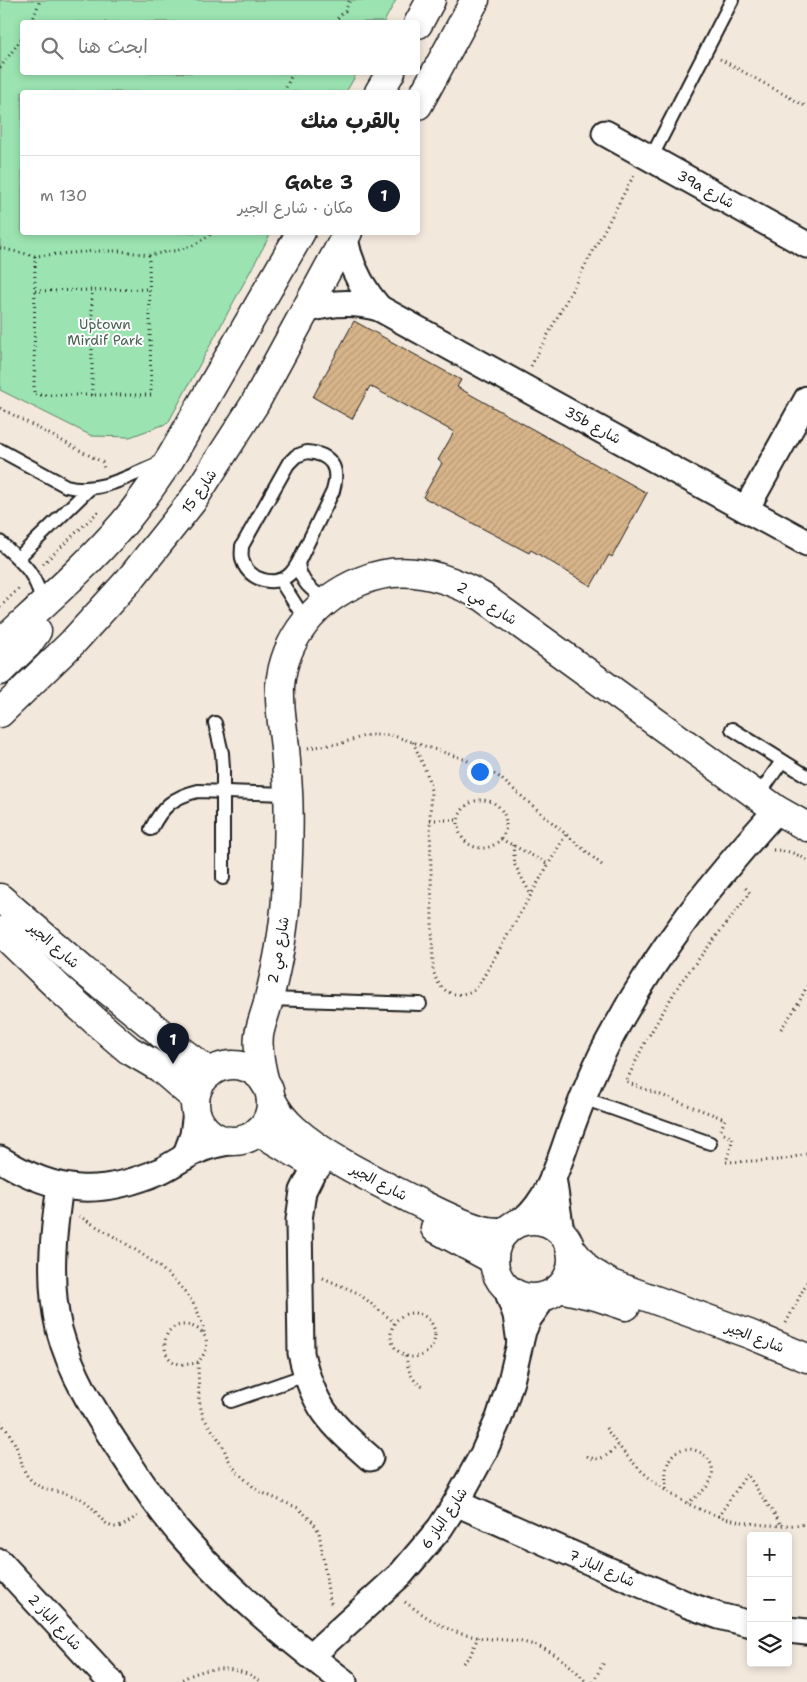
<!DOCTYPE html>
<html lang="ar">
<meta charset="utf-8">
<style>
:root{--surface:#fff;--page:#f6f6f6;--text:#222;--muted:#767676;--line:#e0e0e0;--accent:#111827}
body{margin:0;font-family:"Shantell Sans","Playpen Sans Arabic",sans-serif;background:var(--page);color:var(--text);direction:rtl}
.controls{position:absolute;right:15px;bottom:15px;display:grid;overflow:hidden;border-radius:5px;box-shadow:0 2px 8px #0003}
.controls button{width:45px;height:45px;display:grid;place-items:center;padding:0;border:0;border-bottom:1px solid var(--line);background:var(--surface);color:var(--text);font:25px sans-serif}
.you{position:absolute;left:479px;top:771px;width:18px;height:18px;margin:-12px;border:4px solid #fff;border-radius:50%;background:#1a73e8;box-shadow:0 0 0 8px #1a73e833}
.badge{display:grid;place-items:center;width:32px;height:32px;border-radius:50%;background:var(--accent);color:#fff;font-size:16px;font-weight:700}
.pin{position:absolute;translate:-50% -41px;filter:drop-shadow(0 1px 2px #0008)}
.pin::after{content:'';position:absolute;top:26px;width:18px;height:15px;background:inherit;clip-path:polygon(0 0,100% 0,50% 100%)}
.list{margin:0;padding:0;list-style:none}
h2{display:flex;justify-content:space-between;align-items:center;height:65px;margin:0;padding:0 20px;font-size:21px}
h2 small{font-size:16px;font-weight:400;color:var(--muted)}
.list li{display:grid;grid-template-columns:32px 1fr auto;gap:15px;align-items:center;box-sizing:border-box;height:80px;padding:0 20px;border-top:1px solid var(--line)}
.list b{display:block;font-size:19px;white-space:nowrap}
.list p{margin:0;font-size:16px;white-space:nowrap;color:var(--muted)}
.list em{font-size:16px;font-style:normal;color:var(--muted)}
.icon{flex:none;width:28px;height:28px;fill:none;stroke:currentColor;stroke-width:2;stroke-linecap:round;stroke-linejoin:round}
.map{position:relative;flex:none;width:807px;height:1682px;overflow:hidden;direction:ltr}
.search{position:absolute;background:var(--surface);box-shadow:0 2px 8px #0003;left:20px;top:20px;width:400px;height:55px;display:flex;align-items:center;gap:12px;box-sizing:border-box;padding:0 18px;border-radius:5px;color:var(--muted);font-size:19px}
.panel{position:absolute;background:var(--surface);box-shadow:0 2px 8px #0003;left:20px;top:90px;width:400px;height:145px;border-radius:5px;direction:rtl}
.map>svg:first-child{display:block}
</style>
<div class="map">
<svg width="807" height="1682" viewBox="0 0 807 1682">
<defs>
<pattern id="building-hatch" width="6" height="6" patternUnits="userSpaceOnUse" patternTransform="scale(1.25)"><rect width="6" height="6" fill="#d7b489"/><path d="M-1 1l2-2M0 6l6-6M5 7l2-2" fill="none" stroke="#b89a76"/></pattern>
</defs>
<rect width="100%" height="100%" fill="#f3e8dc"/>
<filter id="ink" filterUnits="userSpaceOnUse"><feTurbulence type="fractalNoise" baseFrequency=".02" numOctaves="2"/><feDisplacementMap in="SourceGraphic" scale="10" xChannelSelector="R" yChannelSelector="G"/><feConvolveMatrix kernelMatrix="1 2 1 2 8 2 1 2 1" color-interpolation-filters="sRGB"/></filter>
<g filter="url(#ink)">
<polygon fill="#9be3b1" stroke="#5c8066" points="0,0 396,0 384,22 22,22 22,72 357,73 346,92 22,92 22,232 271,233 168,423 130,437 92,436 0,390"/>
<polygon fill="url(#building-hatch)" stroke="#1c1c1c" points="354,321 461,380 457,387 647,493 612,557 609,555 591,586 531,550 529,553 423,497 442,463 438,460 454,432 370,386 352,419 313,397"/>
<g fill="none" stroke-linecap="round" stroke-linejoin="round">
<defs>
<g id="lane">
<polyline points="651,158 732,0"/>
<path d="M0,450L66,486C100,495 132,474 163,462"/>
<path d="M307,452C331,454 340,467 333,491L298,563C296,566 294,570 291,573C276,589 246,580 242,558C241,554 242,550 242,546L288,464L296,456Z"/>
<path d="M0,542C22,562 37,573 42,604"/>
<polyline points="18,558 89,489"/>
<path d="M298,563C300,582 311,590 326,600"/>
<polyline points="280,580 306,621"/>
<polyline points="215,723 222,753 223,768 223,878"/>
<polyline points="732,729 807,776"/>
<polyline points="758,796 782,761"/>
<path d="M151,829C162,807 173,797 198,791L288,794"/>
<polyline points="269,999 420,1004"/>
<polyline points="583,1098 710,1143"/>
<polyline points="231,1401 306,1375"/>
</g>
<g id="street">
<polyline points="605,133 807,245"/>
<path d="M345,239C350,266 361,287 379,308"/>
<path d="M307,310C331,302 354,301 379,308L807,543"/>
<polyline points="746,509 807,399"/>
<polyline points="185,1157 193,1135 196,1112"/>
<path d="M0,1159C56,1194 100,1197 160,1171C173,1165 184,1156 197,1151C209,1145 222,1143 235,1141"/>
<path d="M316,1165L303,1191L299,1220L301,1353C313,1407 330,1423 370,1458"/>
<polyline points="553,1177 561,1232"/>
<path d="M60,1186C53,1234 48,1282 59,1329C71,1374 94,1411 120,1450C140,1480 160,1511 184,1538C232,1593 287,1638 344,1682"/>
<path d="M523,1221C550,1198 559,1162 571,1129C583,1097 595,1065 612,1035C656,952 714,879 777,810"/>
<polyline points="506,1287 516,1315 520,1343"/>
<polyline points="456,1503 688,1605 719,1616 751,1624"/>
<polyline points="0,1562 111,1682"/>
<polyline points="788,1630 807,1632"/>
<polyline points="311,1656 401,1574 440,1528 456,1503 483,1454 499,1418 511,1381 523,1331 529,1318 544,1297"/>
</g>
<g id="secondary">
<polyline points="418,24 431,0"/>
<polyline points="379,92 391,72"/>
<polyline points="418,105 475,0"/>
<path d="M0,644C42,605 85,568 123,524C140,504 155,481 170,459L301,232"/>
<polyline points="0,671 27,645 37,631"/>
<polyline points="0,713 73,642 131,578 193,500 254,405 348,232"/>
<polyline points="0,898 84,971 156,1029 177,1048 210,1073"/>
<polyline points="0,931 61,990 102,1027 129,1050 160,1068 195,1098"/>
<circle cx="233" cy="1103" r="38"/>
<path d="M265,1083C261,1068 257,1051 259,1035C261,1022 267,1010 269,998C277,966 284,931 286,898C288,862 290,827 288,792C287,774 286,756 284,739C282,722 279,704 280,686C284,638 317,599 361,581C403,563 445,575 483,597L777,810L807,827"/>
<path d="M271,1099C277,1111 285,1121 294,1129C325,1157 372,1179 409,1198C432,1209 455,1222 479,1229C488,1232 496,1232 505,1232"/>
<polyline points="258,1131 317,1166"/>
<circle cx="533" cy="1259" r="39"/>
<polyline points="435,1228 494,1260"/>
<polyline points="571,1249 588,1270 611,1284 749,1334 807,1358"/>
<polyline points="560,1288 596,1296 626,1306"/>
</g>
</defs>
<use href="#lane" stroke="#1c1c1c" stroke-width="16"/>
<use href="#street" stroke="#1c1c1c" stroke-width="29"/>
<use href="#secondary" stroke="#1c1c1c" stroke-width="31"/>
<g stroke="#1c1c1c" stroke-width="3" stroke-dasharray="1 4" stroke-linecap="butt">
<polyline points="32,22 40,0"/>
<polyline points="334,22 345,11 350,0"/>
<polyline points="720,59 807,107"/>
<polyline points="0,68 22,38"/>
<polyline points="284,92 293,72"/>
<polyline points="0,248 35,256 95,251 120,251 149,255 179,250 194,245 215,232"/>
<polyline points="35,256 34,395 151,395 149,255"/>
<polyline points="35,291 150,289"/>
<polyline points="531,366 634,175"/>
<polyline points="92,395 92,290"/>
<polyline points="0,408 102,462 104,468"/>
<polyline points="43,564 100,510"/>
<polyline points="0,607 21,586"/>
<path d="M413,742L427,774L431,790L430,820L433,970C439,993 456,1001 477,988L566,834"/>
<polyline points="308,748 342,743 368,735 391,735 464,759 498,776 602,865"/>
<circle cx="482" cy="824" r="24"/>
<polyline points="430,820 459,820"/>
<polyline points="501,839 548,864"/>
<polyline points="513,845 515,865 531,895"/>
<path d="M773,850C787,850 795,853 807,860"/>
<polyline points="781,1029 797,1006 807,986"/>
<polyline points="721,1130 725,1119 626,1082 643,1046 680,983 750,893 743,885"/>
<polyline points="724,1134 733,1138 726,1162 780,1160 807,1154"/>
<path d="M79,1216C123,1243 196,1277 204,1333"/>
<polyline points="323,1278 358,1293 394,1322"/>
<circle cx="413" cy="1335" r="22"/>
<polyline points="786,1323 807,1282"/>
<path d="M406,1356C408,1370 411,1380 423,1387"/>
<path d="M198,1362C185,1367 166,1365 165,1347C162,1307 230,1327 198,1362L199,1400L203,1417L222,1444L228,1459L237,1472L258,1491L298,1508L313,1522L319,1532L329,1597L332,1606"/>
<path d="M0,1422C8,1431 14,1440 18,1451C22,1461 22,1471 30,1479C43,1494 69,1490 86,1502C95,1508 102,1525 114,1527C123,1528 131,1520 138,1515"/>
<path d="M606,1428C652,1499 724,1533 807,1524"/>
<path d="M587,1456C600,1463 608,1455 618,1446"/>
<path d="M666,1489C666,1481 665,1474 667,1466C676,1431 728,1456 708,1485C703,1492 694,1498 688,1503"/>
<polyline points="718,1517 747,1474 782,1526"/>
<path d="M405,1602C423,1615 440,1627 462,1634C477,1638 492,1639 507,1640C540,1642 565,1657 586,1682"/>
<polyline points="463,1663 470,1656 478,1637"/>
<path d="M178,1682C205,1665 235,1664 262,1682"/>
<polyline points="593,1682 604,1662"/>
</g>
<use href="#lane" stroke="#fff" stroke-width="12"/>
<use href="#street" stroke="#fff" stroke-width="25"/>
<use href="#secondary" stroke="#fff" stroke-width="28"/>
</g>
</g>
<g text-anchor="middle" stroke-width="4" stroke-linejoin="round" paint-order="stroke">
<g font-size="14" fill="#1c1c1c" stroke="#fff">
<text transform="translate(706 189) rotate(29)" y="5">39a شارع</text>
<text transform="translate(593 425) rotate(29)" y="5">35b شارع</text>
<text transform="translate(199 491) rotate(-55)" y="5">شارع 15</text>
<text transform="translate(487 603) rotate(32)" y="5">شارع مي 2</text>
<text transform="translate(54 945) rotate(41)" y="5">شارع الجير</text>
<text transform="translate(278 950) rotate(-80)" y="5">شارع مي 2</text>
<text transform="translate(379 1182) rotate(28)" y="5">شارع الجير</text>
<text transform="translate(755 1337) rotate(21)" y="5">شارع الجير</text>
<text transform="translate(444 1518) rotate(-56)" y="5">شارع الباز 6</text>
<text transform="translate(602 1568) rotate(24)" y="5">شارع الباز 7</text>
<text transform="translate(55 1622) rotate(47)" y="5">شارع الباز 2</text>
</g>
<g font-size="14" fill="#486250" stroke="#fff">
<text x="105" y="329">Uptown<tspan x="105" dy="16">Mirdif Park</tspan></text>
</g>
</g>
</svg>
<div class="controls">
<button>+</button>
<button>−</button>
<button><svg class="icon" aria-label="layers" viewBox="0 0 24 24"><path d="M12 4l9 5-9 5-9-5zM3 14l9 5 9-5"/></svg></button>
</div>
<div class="you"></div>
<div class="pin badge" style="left:173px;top:1064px">1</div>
<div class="search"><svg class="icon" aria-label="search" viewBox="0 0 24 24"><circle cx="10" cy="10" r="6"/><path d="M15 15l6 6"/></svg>ابحث هنا</div>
<section class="panel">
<h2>بالقرب منك<small></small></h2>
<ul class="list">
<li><span class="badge">1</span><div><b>Gate 3</b><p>مكان · شارع الجير</p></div><em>130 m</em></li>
</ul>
</section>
</div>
